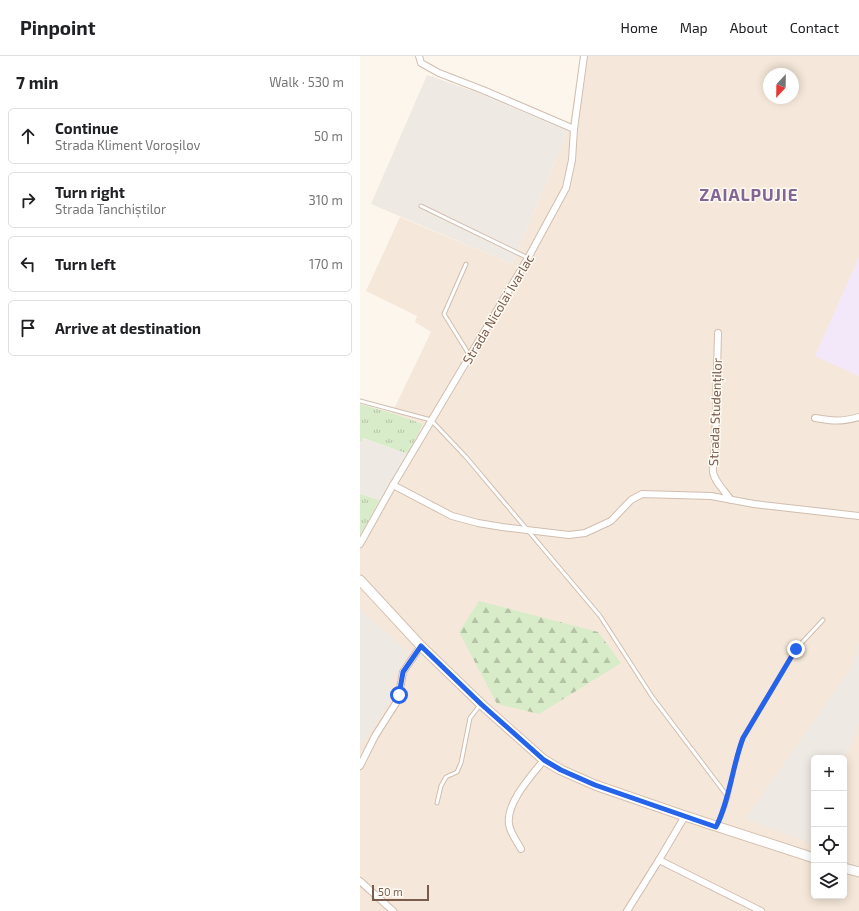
<!DOCTYPE html>
<meta charset="utf-8">
<style>
:root{--surface:#fff;--page:#f6f6f6;--text:#202124;--muted:#757577;--line:#e0e0e0}
body{margin:0;font-family:"Exo 2",sans-serif;background:var(--page);color:var(--text)}
.controls{position:absolute;right:12px;bottom:12px;display:grid;overflow:hidden;border-radius:6px;box-shadow:0 2px 10px #0003}
.controls button{width:36px;height:36px;display:grid;place-items:center;padding:0;border:0;border-bottom:1px solid var(--line);background:var(--surface);color:var(--text);font:20px sans-serif}
.compass{position:absolute;left:403px;top:12px;width:36px;height:36px;border-radius:50%;background:var(--surface);box-shadow:0 2px 10px #0003;rotate:202deg}
.scale{position:absolute;left:12px;bottom:10px;width:57px;box-sizing:border-box;padding-left:4px;border:2px solid #7a5c4d;border-top:0;font-size:11px;line-height:14px;white-space:nowrap;color:#7a5c4d;-webkit-text-stroke:3px #fffaf3;paint-order:stroke}
.stop{position:absolute;width:12px;height:12px;margin:-9px;border:3px solid #2563eb;border-radius:50%;background:#fff}
.stop.end{background:#2563eb;border-color:#fff;box-shadow:0 1px 4px #0008}
.list{margin:0;padding:0;list-style:none}
h2{display:flex;justify-content:space-between;align-items:center;height:52px;margin:0;padding:0 16px;font-size:17px}
h2 small{font-size:13px;font-weight:400;color:var(--muted)}
.list li{display:grid;grid-template-columns:26px 1fr auto;gap:12px;align-items:center;box-sizing:border-box;height:56px;margin:0 8px 8px;padding:0 8px;border:1px solid var(--line);border-radius:6px}
.list b{display:block;font-size:15px;white-space:nowrap}
.list p{margin:0;font-size:13px;white-space:nowrap;color:var(--muted)}
.list em{font-size:13px;font-style:normal;color:var(--muted)}
.icon{flex:none;width:22px;height:22px;fill:none;stroke:currentColor;stroke-width:2;stroke-linecap:round;stroke-linejoin:round}
.map{position:relative;flex:none;width:499px;height:855px;overflow:hidden}
header{display:flex;align-items:center;gap:24px;box-sizing:border-box;height:56px;padding:0 20px;background:var(--surface);border-bottom:1px solid var(--line)}
header strong{font-size:19px}
nav{display:flex;gap:22px;margin-inline-start:auto;font-size:14px}
main{display:flex}
aside{flex:1;background:var(--surface)}
.map>svg:first-child{display:block}
</style>
<header>
<strong>Pinpoint</strong>
<nav><a>Home</a><a>Map</a><a>About</a><a>Contact</a></nav>
</header>
<main>
<aside>
<h2>7 min<small>Walk · 530 m</small></h2>
<ul class="list">
<li><svg class="icon" aria-label="ahead" viewBox="0 0 24 24"><path d="M12 20V5M6 11l6-6 6 6"/></svg><div><b>Continue</b><p>Strada Kliment Voroșilov</p></div><em>50 m</em></li>
<li><svg class="icon" aria-label="right" viewBox="0 0 24 24"><path d="M7 20v-9h11M14 6l5 5-5 5"/></svg><div><b>Turn right</b><p>Strada Tanchiștilor</p></div><em>310 m</em></li>
<li><svg class="icon" aria-label="left" viewBox="0 0 24 24"><path d="M17 20v-9H6M10 6l-5 5 5 5"/></svg><div><b>Turn left</b></div><em>170 m</em></li>
<li><svg class="icon" aria-label="arrive" viewBox="0 0 24 24"><path d="M6 21V4h12l-3 4 3 4H6"/></svg><div><b>Arrive at destination</b></div></li>
</ul>
</aside>
<div class="map">
<svg width="499" height="855" viewBox="0 0 499 855">
<defs>
<pattern id="grass-tufts" width="24" height="20" patternUnits="userSpaceOnUse"><rect width="24" height="20" fill="#d8ecc9"/><path d="M3 7l-1-3M5 7V3M7 7l1-3M15 17l-1-3M17 17v-4M19 17l1-3" fill="none" stroke="#b4c2a5"/></pattern>
<pattern id="forest-firs" width="22" height="20" patternUnits="userSpaceOnUse"><rect width="22" height="20" fill="#d8ecc9"/><path d="M5 1l3.5 6h-7zM16 11l3.5 6h-7z" fill="#b4c2a5"/></pattern>
</defs>
<rect width="100%" height="100%" fill="#fdf6ec"/>
<path fill="#f5e8da" fill-rule="evenodd" d="M220,0H499V855H0V481L19,444L48,398L63,368L32,357L71,276L55,266L57,260L6,235L40,161L152,208L208,75L210,68ZM409,18H433V42H409ZM454,702H484V840H454Z"/>
<g fill="#efe9e4">
<polygon points="67,19 116,36 208,75 152,208 11,148"/>
<polygon points="2,382 48,398 19,444 0,438 0,387"/>
<polygon points="0,553 48,596 28,632 36,637 0,691"/>
<polygon points="499,587 499,669 484,705 484,702 454,702 454,788 385,763 490,613"/>
</g>
<polygon fill="#f3e8fa" points="499,201 499,320 455,300"/>
<g fill="url(#grass-tufts)">
<polygon points="0,348 32,357 63,368 48,398 3,382 0,387"/>
<polygon points="0,438 19,444 0,481"/>
</g>
<polygon fill="url(#forest-firs)" points="119,545 238,576 261,607 179,658 137,648 99,576"/>
<g fill="none" stroke-linecap="round" stroke-linejoin="round">
<defs>
<g id="lane">
<polyline points="61,150 168,202"/>
<polyline points="106,208 84,258 110,300"/>
<polyline points="0,345 71,364 106,401 240,560 293,642 368,741"/>
<polyline points="77,747 81,730 86,721 97,716 101,707 110,662 120,649"/>
<path d="M357,769C371,742 372,711 383,682L436,593L463,564"/>
</g>
<g id="street">
<polyline points="59,0 61,7 79,17 123,34 214,73"/>
<path d="M358,277L355,391C350,422 352,419 371,444"/>
<path d="M455,362C472,365 482,366 499,361"/>
<polyline points="33,429 92,460 118,467 142,471 209,479 225,477 251,465 271,444 282,438 351,440 394,448 499,460"/>
<polyline points="0,488 33,429 168,202 206,132 212,104 214,73 224,0"/>
<polyline points="0,710 15,680 36,647 39,639 43,616 61,590"/>
<path d="M161,793C157,785 150,777 149,768C146,747 171,720 184,704"/>
<polyline points="299,804 401,855"/>
<polyline points="0,825 33,855"/>
<polyline points="267,855 299,804 325,760"/>
</g>
<g id="secondary">
<polyline points="0,524 61,590 121,648 184,704 201,714 235,729 325,760 454,802"/>
<polyline points="484,812 499,816"/>
</g>
</defs>
<use href="#lane" stroke="#d1beb0" stroke-width="5"/>
<use href="#street" stroke="#d1beb0" stroke-width="8"/>
<use href="#secondary" stroke="#d6c0b0" stroke-width="11"/>
<use href="#lane" stroke="#fff" stroke-width="3"/>
<use href="#street" stroke="#fff" stroke-width="6"/>
<use href="#secondary" stroke="#fff" stroke-width="9"/>
</g>
<g fill="none" stroke-linecap="round" stroke-linejoin="round">
<path stroke="#2563eb" stroke-width="5" d="M39,639L43,616L61,590L121,648L184,704L201,714L235,729L356,771C370,743 372,711 383,682L436,593"/>
</g>
<g text-anchor="middle" stroke-width="3" stroke-linejoin="round" paint-order="stroke">
<g font-size="13" fill="#7a5c4d" stroke="#fffaf3">
<text transform="translate(138 253) rotate(-59)" y="5">Strada Nicolai Ivarlac</text>
<text transform="translate(355 356) rotate(-88)" y="5">Strada Studenților</text>
</g>
<g font-size="17" font-weight="bold" letter-spacing="1" fill="#846695" stroke="#fffaf3">
<text x="389" y="145">ZAIALPUJIE</text>
</g>
</g>
</svg>
<div class="controls">
<button>+</button>
<button>−</button>
<button><svg class="icon" aria-label="locate" viewBox="0 0 24 24"><circle cx="12" cy="12" r="6"/><path d="M12 2v4M12 18v4M2 12h4M18 12h4"/></svg></button>
<button><svg class="icon" aria-label="layers" viewBox="0 0 24 24"><path d="M12 4l9 5-9 5-9-5zM3 14l9 5 9-5"/></svg></button>
</div>
<svg class="compass" viewBox="-18 -18 36 36"><path d="M0-13l5 13h-10z" fill="#e53935"/><path d="M0 13l5-13h-10z" fill="#757577"/></svg>
<div class="scale">50 m</div>
<div class="stop" style="left:39px;top:639px"></div>
<div class="stop end" style="left:436px;top:593px"></div>
</div>
</main>
